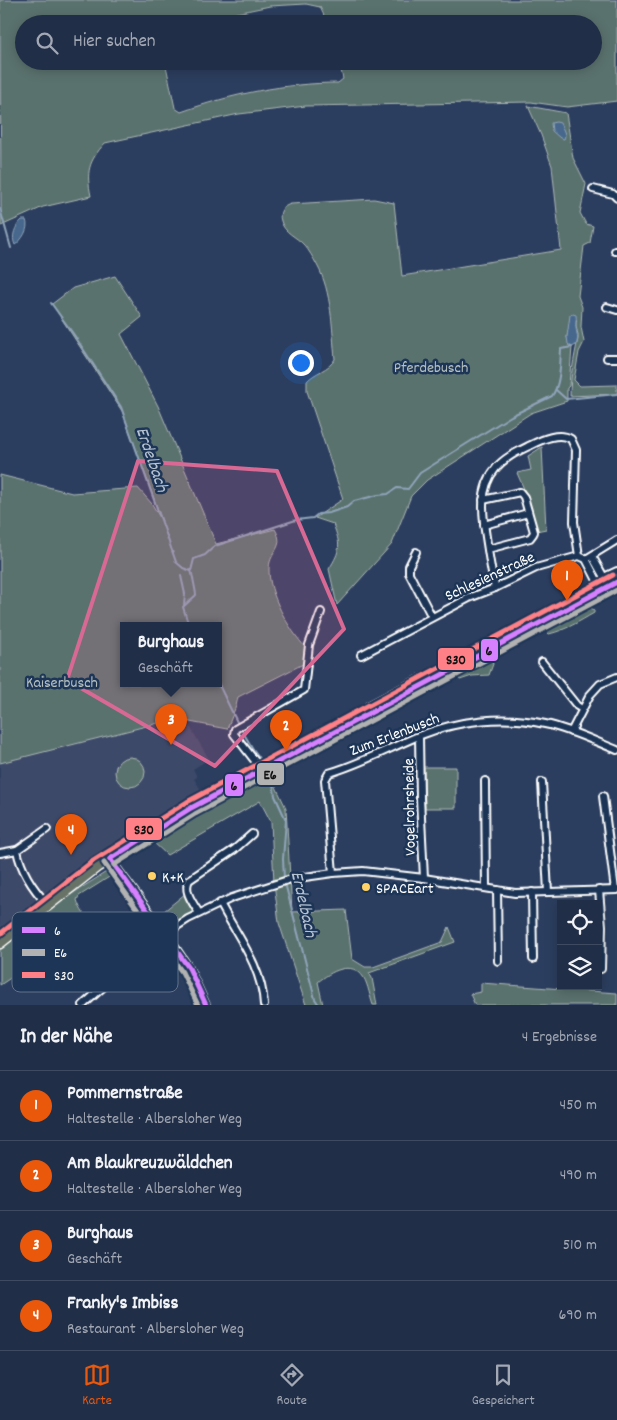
<!DOCTYPE html>
<html lang="de">
<meta charset="utf-8">
<style>
:root{--surface:#212e47;--page:#29364e;--text:#f1f3f6;--muted:#a2a8b4;--line:#3e4a60;--accent:#ea580c}
body{margin:0;font-family:Dekko,sans-serif;background:var(--page);color:var(--text)}
.controls{position:absolute;right:15px;bottom:15px;display:grid;overflow:hidden;border-radius:0px;box-shadow:0 2px 12px #0003}
.controls button{width:45px;height:45px;display:grid;place-items:center;padding:0;border:0;border-bottom:1px solid var(--line);background:var(--surface);color:var(--text);font:25px sans-serif}
.you{position:absolute;left:300px;top:362px;width:18px;height:18px;margin:-12px;border:4px solid #fff;border-radius:50%;background:#1a73e8;box-shadow:0 0 0 8px #1a73e833}
.badge{display:grid;place-items:center;width:32px;height:32px;border-radius:50%;background:var(--accent);color:#fff;font-size:16px;font-weight:700}
.pin{position:absolute;translate:-50% -41px;filter:drop-shadow(0 1px 2px #0008)}
.pin::after{content:'';position:absolute;top:26px;width:18px;height:15px;background:inherit;clip-path:polygon(0 0,100% 0,50% 100%)}
.popup{position:absolute;left:120px;top:622px;width:102px;height:65px;box-sizing:border-box;display:grid;place-content:center;border-radius:0px;background:var(--surface);filter:drop-shadow(0 1px 4px #0005);font-size:16px;white-space:nowrap;color:var(--muted)}
.popup b{font-size:19px;color:var(--text)}
.popup::after{content:'';position:absolute;left:50%;top:100%;margin-left:-10px;border:10px solid transparent;border-top-color:var(--surface)}
.list{margin:0;padding:0;list-style:none}
h2{display:flex;justify-content:space-between;align-items:center;height:65px;margin:0;padding:0 20px;font-size:21px}
h2 small{font-size:16px;font-weight:400;color:var(--muted)}
.list li{display:grid;grid-template-columns:32px 1fr auto;gap:15px;align-items:center;box-sizing:border-box;height:70px;padding:0 20px;border-top:1px solid var(--line)}
.list b{display:block;font-size:19px;white-space:nowrap}
.list p{margin:0;font-size:16px;white-space:nowrap;color:var(--muted)}
.list em{font-size:16px;font-style:normal;color:var(--muted)}
.icon{flex:none;width:28px;height:28px;fill:none;stroke:currentColor;stroke-width:2;stroke-linecap:round;stroke-linejoin:round}
.map{position:relative;flex:none;width:617px;height:1005px;overflow:hidden}
.search{position:absolute;background:var(--surface);box-shadow:0 2px 12px #0003;left:15px;right:15px;top:15px;height:55px;display:flex;align-items:center;gap:12px;box-sizing:border-box;padding:0 18px;border-radius:28px;color:var(--muted);font-size:19px}
.sheet{height:345px;background:var(--surface)}
nav{display:flex;justify-content:space-around;align-items:center;box-sizing:border-box;height:70px;border-top:1px solid var(--line);background:var(--surface);font-size:14px;color:var(--muted)}
nav a{display:grid;justify-items:center;gap:2px}
nav .on{color:var(--accent)}
.map>svg:first-child{display:block}
</style>
<div class="map">
<svg width="617" height="1005" viewBox="0 0 617 1005">
<rect width="100%" height="100%" fill="#2c3e5f"/>
<filter id="ink" filterUnits="userSpaceOnUse"><feTurbulence type="fractalNoise" baseFrequency=".02" numOctaves="2"/><feDisplacementMap in="SourceGraphic" scale="10" xChannelSelector="R" yChannelSelector="G"/><feConvolveMatrix kernelMatrix="1 2 1 2 8 2 1 2 1" color-interpolation-filters="sRGB"/></filter>
<g filter="url(#ink)">
<polygon fill="#3e4969" points="174,719 186,720 209,759 193,769 197,777 194,779 205,796 54,891 0,934 0,763"/>
<g fill="#5a726e" stroke="#acb8b6" fill-rule="evenodd">
<path d="M0,0H617V101L567,107L531,102L306,106L239,114L105,143C88,162 86,172 91,196L43,207L1,226ZM306,4L320,7L328,24H593V61H339L343,79L338,83C285,83 232,94 181,112L175,108L165,61H24V24H198L227,15L270,6Z"/>
<path d="M528,106L566,113L573,158L586,184L580,213L586,224L593,226L590,243L584,246L578,296L582,307L581,327L584,342L579,352L574,380L580,386L617,385V394L570,396C570,377 574,358 578,339C579,332 574,327 577,320L571,315L567,337L569,346L572,347L569,386L567,388V401L531,413L427,480L411,496L392,544L337,605L329,569C341,550 341,545 333,524L315,518L343,499L307,391V381C315,372 329,370 335,359C332,328 332,292 317,265C313,258 309,250 304,245C296,236 284,233 281,221C278,212 283,206 291,204L374,199L394,203L402,276L561,250L552,166L541,135Z"/>
<path d="M115,276L142,317L121,334L158,406L216,544L275,529C286,548 270,550 269,568C268,593 289,630 306,648L303,664L238,697L236,706L227,729L174,719L0,763V475L72,493L138,488L152,504L162,521L122,411L52,304L73,288ZM124,626H218V684H124Z"/>
<polygon points="542,447 546,529 536,531 524,489 517,473 531,470 528,456"/>
<path d="M589,607L594,610V613C580,621 566,630 549,634L547,632V628L550,625Z"/>
<polygon points="492,660 493,664 489,675 472,676 460,680 458,676"/>
<circle cx="130" cy="772" r="15"/>
<polygon points="424,767 456,767 456,808 425,808"/>
<path d="M270,774L286,808L292,912L346,910L352,959L365,967H373L442,942L449,927L455,942L369,973L372,978L377,1005H373C370,997 368,985 364,978C352,959 330,972 318,982L323,1005H306L279,923L274,883L271,822L260,801L167,855L152,841L234,791Z"/>
<path d="M111,869L114,874L79,896L77,900C83,921 104,926 85,947L87,953L77,964L71,955L76,939L68,937L66,942L61,941L62,937L55,935L48,959L43,969L38,967L39,963L31,961L21,971L0,985V950L59,902Z"/>
<polygon points="186,893 192,910 192,914 173,924 163,921 158,916"/>
<polygon points="481,983 617,993 617,1005 475,1005 470,994 481,992"/>
</g>
<g fill="#46678c" stroke="#90a4ba">
<path d="M556,122L560,123C562,128 567,134 564,139L560,138L552,131L551,123Z"/>
<path d="M22,220H26C30,229 21,241 15,245C11,237 15,226 22,220Z"/>
<path d="M573,314L576,315C577,320 575,323 576,328C577,336 579,337 576,345L572,347L568,344L567,337L570,315Z"/>
</g>
<g fill="none" stroke-linecap="round" stroke-linejoin="round">
<g stroke="#90a4ba" stroke-width="2">
<polyline points="0,209 11,248"/>
<path d="M51,303L74,335L121,407L176,562L183,568L191,571C192,572 196,593 196,595L183,607L189,626"/>
<polyline points="556,390 566,399 617,394"/>
<path d="M191,571L194,559L205,555L215,546L296,520L313,518L318,514L329,513L347,507L354,501L378,495L388,494L397,488L408,489L420,473L511,416L552,396C561,383 560,364 561,349L572,347"/>
<polyline points="181,576 185,594 184,605"/>
<polyline points="218,683 237,722"/>
<polyline points="241,729 253,749 265,765"/>
<polyline points="268,769 273,783 275,796 286,820 283,859 284,878"/>
<polyline points="285,883 315,999 319,1005"/>
</g>
<defs>
<g id="minor">
<polyline points="593,189 613,194 617,198"/>
<polyline points="615,251 617,251"/>
<polyline points="607,307 617,310"/>
<polyline points="607,358 617,358"/>
<polyline points="483,500 520,492 524,497 534,532 533,534 530,538 488,549"/>
<polyline points="484,525 528,513"/>
<polyline points="416,552 409,566 409,573 432,617"/>
<polyline points="592,556 609,586"/>
<polyline points="586,559 602,590"/>
<polyline points="604,577 617,571"/>
<path d="M495,588C492,575 490,563 488,550C484,523 476,491 496,468C505,457 519,451 531,445C543,439 559,432 571,439L576,450L574,522L579,556"/>
<polyline points="361,655 469,598 495,588 536,568 579,556 586,559 617,540"/>
<polyline points="542,662 577,706 582,709"/>
<polyline points="367,715 365,709 368,706 421,678 430,674 433,679"/>
<polyline points="571,732 590,695 600,684 617,677"/>
<polyline points="419,736 420,798 424,878"/>
<polyline points="262,770 234,734 235,729 304,690 309,645 321,612"/>
<polyline points="485,781 486,888"/>
<polyline points="542,782 548,892"/>
<polyline points="603,796 615,890"/>
<path d="M47,829L17,850C21,872 33,889 48,905"/>
<polyline points="0,853 17,850"/>
<polyline points="110,859 173,944 189,968 206,1005"/>
<path d="M333,873L325,780L329,773C361,764 391,747 421,735C460,720 504,715 545,724C570,729 594,741 617,750"/>
<polyline points="497,890 498,961"/>
<polyline points="599,890 602,926 601,969"/>
<polyline points="532,892 533,959"/>
<path d="M220,903C237,936 262,966 264,1005"/>
<path d="M199,913C193,903 183,891 189,880L235,849L252,834"/>
<polyline points="83,1005 157,939 188,919 232,898 291,879 333,873 363,871 424,878 515,893 617,890"/>
</g>
<polyline id="major" points="0,944 98,867 191,808 617,582"/>
</defs>
<use href="#minor" stroke="#fff" stroke-width="10"/>
<use href="#major" stroke="#fff" stroke-width="11"/>
<use href="#minor" stroke="#1d3557" stroke-width="6"/>
<use href="#major" stroke="#687266" stroke-width="8"/>
<defs>
<g id="bus-1">
<polyline points="110,859 191,808 617,582"/>
<polyline points="110,859 189,968 206,1005"/>
</g>
<g id="bus-2">
<polyline points="104,863 182,972 198,1005"/>
<polyline points="114,865 195,814 617,590"/>
</g>
<polyline id="bus-3" points="0,934 93,861 187,802 613,575"/>
</defs>
<use href="#bus-1" stroke="#1d3557" stroke-width="9"/>
<use href="#bus-2" stroke="#1d3557" stroke-width="9"/>
<use href="#bus-3" stroke="#1d3557" stroke-width="9"/>
<use href="#bus-1" stroke="#d780ff" stroke-width="5"/>
<use href="#bus-2" stroke="#b2b2b2" stroke-width="5"/>
<use href="#bus-3" stroke="#ff8086" stroke-width="5"/>
</g>
</g>
<path fill="#d76994" fill-opacity="0.2" stroke="#d76994" stroke-width="4" stroke-linejoin="round" d="M138,461L277,471L344,629L215,766L67,680Z"/>
<g fill="#ffd166" stroke="#1d3557" stroke-width="2">
<circle cx="152" cy="876" r="5"/>
<circle cx="366" cy="887" r="5"/>
</g>
<g text-anchor="middle" stroke-width="5" stroke-linejoin="round" paint-order="stroke">
<g font-size="16" fill="#b5c0be" stroke="#1d3557">
<text x="431" y="372">Pferdebusch</text>
<text x="62" y="687">Kaiserbusch</text>
</g>
<g font-size="16" fill="#fff" stroke="#1d3557">
<text transform="translate(489 575) rotate(-25)" y="6">Schlesienstraße</text>
<text transform="translate(394 733) rotate(-21)" y="6">Zum Erlenbusch</text>
<text transform="translate(408 807) rotate(-91)" y="6">Vogelrohrsheide</text>
</g>
<g font-size="16" fill="#fff" stroke="#1d3557" text-anchor="start">
<text x="162" y="882">K+K</text>
<text x="376" y="893">SPACEart</text>
</g>
<g font-size="18" font-style="italic" fill="#b5c2d1" stroke="#1d3557">
<text transform="translate(153 459) rotate(71)" y="6">Erdelbach</text>
<text transform="translate(305 904) rotate(77)" y="6">Erdelbach</text>
</g>
</g>
<rect x="12" y="912" width="166" height="80" rx="8" fill="#1d3557" stroke="#617289" stroke-width="1"/>
<rect x="22" y="927" width="23" height="6" fill="#d780ff"/>
<rect x="22" y="949" width="23" height="7" fill="#b2b2b2"/>
<rect x="22" y="972" width="23" height="6" fill="#ff8086"/>
<g font-size="14" fill="#fff">
<text x="54" y="935">6</text>
<text x="54" y="957">E6</text>
<text x="54" y="980">S30</text>
</g>
<g stroke="#1d3557" stroke-width="2">
<rect x="480" y="638" width="19" height="24" rx="5" fill="#d780ff"/>
<rect x="437" y="647" width="38" height="24" rx="5" fill="#ff8086"/>
<rect x="256" y="762" width="29" height="24" rx="5" fill="#b2b2b2"/>
<rect x="224" y="773" width="20" height="24" rx="5" fill="#d780ff"/>
<rect x="125" y="817" width="38" height="24" rx="5" fill="#ff8086"/>
</g>
<g font-size="14" text-anchor="middle" font-weight="bold" fill="#111">
<text x="489" y="655">6</text>
<text x="456" y="664">S30</text>
<text x="270" y="779">E6</text>
<text x="234" y="790">6</text>
<text x="144" y="834">S30</text>
</g>
</svg>
<div class="controls">
<button><svg class="icon" aria-label="locate" viewBox="0 0 24 24"><circle cx="12" cy="12" r="6"/><path d="M12 2v4M12 18v4M2 12h4M18 12h4"/></svg></button>
<button><svg class="icon" aria-label="layers" viewBox="0 0 24 24"><path d="M12 4l9 5-9 5-9-5zM3 14l9 5 9-5"/></svg></button>
</div>
<div class="you"></div>
<div class="pin badge" style="left:567px;top:601px">1</div>
<div class="pin badge" style="left:286px;top:751px">2</div>
<div class="pin badge" style="left:171px;top:745px">3</div>
<div class="popup"><b>Burghaus</b>Geschäft</div>
<div class="pin badge" style="left:71px;top:855px">4</div>
<div class="search"><svg class="icon" aria-label="search" viewBox="0 0 24 24"><circle cx="10" cy="10" r="6"/><path d="M15 15l6 6"/></svg>Hier suchen</div>
</div>
<section class="sheet">
<h2>In der Nähe<small>4 Ergebnisse</small></h2>
<ul class="list">
<li><span class="badge">1</span><div><b>Pommernstraße</b><p>Haltestelle · Albersloher Weg</p></div><em>450 m</em></li>
<li><span class="badge">2</span><div><b>Am Blaukreuzwäldchen</b><p>Haltestelle · Albersloher Weg</p></div><em>490 m</em></li>
<li><span class="badge">3</span><div><b>Burghaus</b><p>Geschäft</p></div><em>510 m</em></li>
<li><span class="badge">4</span><div><b>Franky's Imbiss</b><p>Restaurant · Albersloher Weg</p></div><em>690 m</em></li>
</ul>
</section>
<nav>
<a class="on"><svg class="icon" aria-label="map" viewBox="0 0 24 24"><path d="M3 6l6-2 6 2 6-2v14l-6 2-6-2-6 2zM9 4v14M15 6v14"/></svg>Karte</a>
<a><svg class="icon" aria-label="directions" viewBox="0 0 24 24"><path d="M12 3l9 9-9 9-9-9zM9 14v-3h6M13 9l2 2-2 2"/></svg>Route</a>
<a><svg class="icon" aria-label="saved" viewBox="0 0 24 24"><path d="M7 4h10v16l-5-4-5 4z"/></svg>Gespeichert</a>
</nav>
